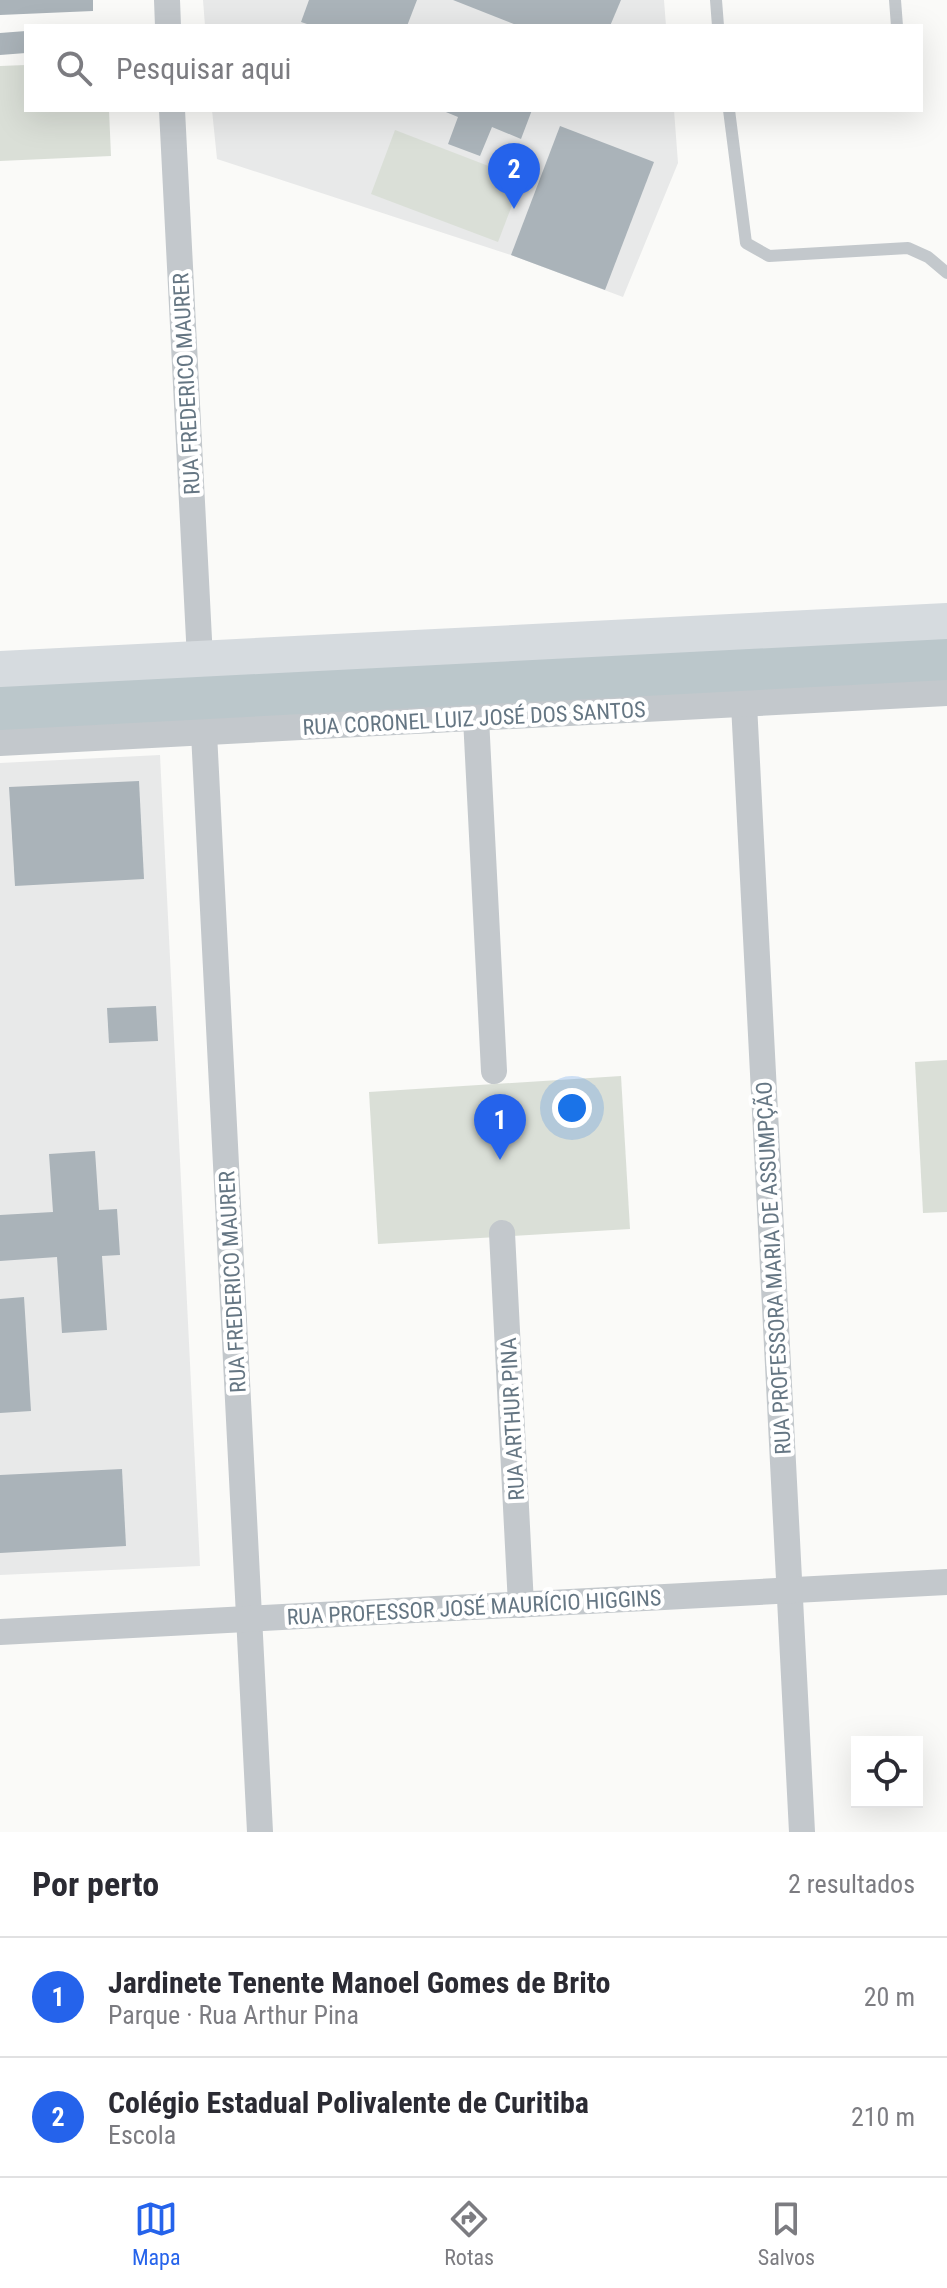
<!DOCTYPE html>
<html lang="pt">
<meta charset="utf-8">
<style>
:root{--surface:#fff;--page:#f2f2f3;--text:#2b2b33;--muted:#7c7c81;--line:#e1e1e2;--accent:#2563eb}
body{margin:0;font-family:"Roboto Condensed",sans-serif;background:var(--page);color:var(--text)}
.controls{position:absolute;right:24px;bottom:24px;display:grid;overflow:hidden;border-radius:0px;box-shadow:0 8px 32px #0002}
.controls button{width:72px;height:72px;display:grid;place-items:center;padding:0;border:0;border-bottom:2px solid var(--line);background:var(--surface);color:var(--text);font:40px sans-serif}
.you{position:absolute;left:572px;top:1108px;width:28px;height:28px;margin:-20px;border:6px solid #fff;border-radius:50%;background:#1a73e8;box-shadow:0 0 0 12px #1a73e833}
.badge{display:grid;place-items:center;width:52px;height:52px;border-radius:50%;background:var(--accent);color:#fff;font-size:26px;font-weight:700}
.pin{position:absolute;translate:-50% -66px;filter:drop-shadow(0 2px 4px #0008)}
.pin::after{content:'';position:absolute;top:42px;width:28px;height:24px;background:inherit;clip-path:polygon(0 0,100% 0,50% 100%)}
.list{margin:0;padding:0;list-style:none}
h2{display:flex;justify-content:space-between;align-items:center;height:104px;margin:0;padding:0 32px;font-size:34px}
h2 small{font-size:26px;font-weight:400;color:var(--muted)}
.list li{display:grid;grid-template-columns:52px 1fr auto;gap:24px;align-items:center;box-sizing:border-box;height:120px;padding:0 32px;border-top:2px solid var(--line)}
.list b{display:block;font-size:30px;white-space:nowrap}
.list p{margin:0;font-size:26px;white-space:nowrap;color:var(--muted)}
.list em{font-size:26px;font-style:normal;color:var(--muted)}
.icon{flex:none;width:44px;height:44px;fill:none;stroke:currentColor;stroke-width:2;stroke-linecap:round;stroke-linejoin:round}
.map{position:relative;flex:none;width:947px;height:1832px;overflow:hidden}
.search{position:absolute;background:var(--surface);box-shadow:0 8px 32px #0002;left:24px;right:24px;top:24px;height:88px;display:flex;align-items:center;gap:20px;box-sizing:border-box;padding:0 28px;border-radius:0px;color:var(--muted);font-size:30px}
.sheet{height:344px;background:var(--surface)}
nav{display:flex;justify-content:space-around;align-items:center;box-sizing:border-box;height:112px;border-top:2px solid var(--line);background:var(--surface);font-size:22px;color:var(--muted)}
nav a{display:grid;justify-items:center;gap:4px}
nav .on{color:var(--accent)}
.map>svg:first-child{display:block}
</style>
<div class="map">
<svg width="947" height="1832" viewBox="0 0 947 1832">
<rect width="100%" height="100%" fill="#fafaf8"/>
<g fill="#e8e9e9">
<polygon points="203,0 664,0 666,26 205,26"/>
<polygon points="212,110 674,110 678,163 623,297 511,255 217,159"/>
<polygon points="160,755 200,1566 0,1575 0,763"/>
</g>
<g fill="#dadfd7">
<polygon points="26,65 26,110 109,110 111,156 0,161 0,66"/>
<polygon points="395,130 522,179 498,242 371,194"/>
<polygon points="947,1060 947,1212 923,1213 915,1062"/>
<polygon points="621,1076 630,1229 378,1244 369,1092"/>
</g>
<g fill="none" stroke-linecap="round" stroke-linejoin="round">
<polyline stroke="#bbc7cb" stroke-width="50" points="0,706 947,658"/>
</g>
<g fill="#aab3b9">
<polygon points="0,0 93,0 93,11 0,15"/>
<polygon points="309,0 417,0 407,26 313,26 301,22"/>
<polygon points="453,0 621,0 610,26 519,26"/>
<polygon points="26,31 26,53 0,55 0,33"/>
<polygon points="441,110 532,110 521,139 492,127 480,156 448,144 458,117"/>
<polygon points="560,126 654,162 605,290 511,255"/>
<polygon points="139,781 144,879 15,886 9,787"/>
<polygon points="156,1006 158,1041 109,1043 107,1008"/>
<polygon points="95,1151 99,1210 117,1209 120,1255 102,1256 107,1330 62,1333 57,1257 0,1261 0,1215 53,1212 49,1154"/>
<polygon points="24,1297 31,1411 0,1413 0,1299"/>
<polygon points="122,1469 126,1546 0,1553 0,1475"/>
</g>
<g fill="none" stroke-linecap="round" stroke-linejoin="round">
<g stroke="#c3c8cc" stroke-width="12">
<polyline points="716,0 718,26"/>
<polyline points="895,0 897,26"/>
<polyline points="729,110 746,243 769,256 908,248 928,257 947,273"/>
</g>
<g stroke="#c3c8cc" stroke-width="26">
<polyline points="167,0 168,26"/>
<polyline points="172,110 200,659"/>
<polyline points="744,704 802,1832"/>
<polyline points="476,718 494,1071"/>
<polyline points="204,733 260,1832"/>
<polyline points="0,743 947,693"/>
<polyline points="502,1233 521,1605"/>
<polyline points="0,1632 947,1582"/>
</g>
<polyline stroke="#d6dbdf" stroke-width="36" points="0,669 947,621"/>
</g>
<g text-anchor="middle" stroke-width="8" stroke-linejoin="round" paint-order="stroke">
<g font-size="22" fill="#657683" stroke="#fff">
<text transform="translate(186 384) rotate(-93)" y="8">RUA FREDERICO MAURER</text>
<text transform="translate(474 718) rotate(-3)" y="8">RUA CORONEL LUIZ JOSÉ DOS SANTOS</text>
<text transform="translate(773 1268) rotate(-93)" y="8">RUA PROFESSORA MARIA DE ASSUMPÇÃO</text>
<text transform="translate(232 1282) rotate(-93)" y="8">RUA FREDERICO MAURER</text>
<text transform="translate(512 1419) rotate(-93)" y="8">RUA ARTHUR PINA</text>
<text transform="translate(474 1607) rotate(-3)" y="8">RUA PROFESSOR JOSÉ MAURÍCIO HIGGINS</text>
</g>
</g>
</svg>
<div class="controls">
<button><svg class="icon" aria-label="locate" viewBox="0 0 24 24"><circle cx="12" cy="12" r="6"/><path d="M12 2v4M12 18v4M2 12h4M18 12h4"/></svg></button>
</div>
<div class="you"></div>
<div class="pin badge" style="left:500px;top:1160px">1</div>
<div class="pin badge" style="left:514px;top:209px">2</div>
<div class="search"><svg class="icon" aria-label="search" viewBox="0 0 24 24"><circle cx="10" cy="10" r="6"/><path d="M15 15l6 6"/></svg>Pesquisar aqui</div>
</div>
<section class="sheet">
<h2>Por perto<small>2 resultados</small></h2>
<ul class="list">
<li><span class="badge">1</span><div><b>Jardinete Tenente Manoel Gomes de Brito</b><p>Parque · Rua Arthur Pina</p></div><em>20 m</em></li>
<li><span class="badge">2</span><div><b>Colégio Estadual Polivalente de Curitiba</b><p>Escola</p></div><em>210 m</em></li>
</ul>
</section>
<nav>
<a class="on"><svg class="icon" aria-label="map" viewBox="0 0 24 24"><path d="M3 6l6-2 6 2 6-2v14l-6 2-6-2-6 2zM9 4v14M15 6v14"/></svg>Mapa</a>
<a><svg class="icon" aria-label="directions" viewBox="0 0 24 24"><path d="M12 3l9 9-9 9-9-9zM9 14v-3h6M13 9l2 2-2 2"/></svg>Rotas</a>
<a><svg class="icon" aria-label="saved" viewBox="0 0 24 24"><path d="M7 4h10v16l-5-4-5 4z"/></svg>Salvos</a>
</nav>
